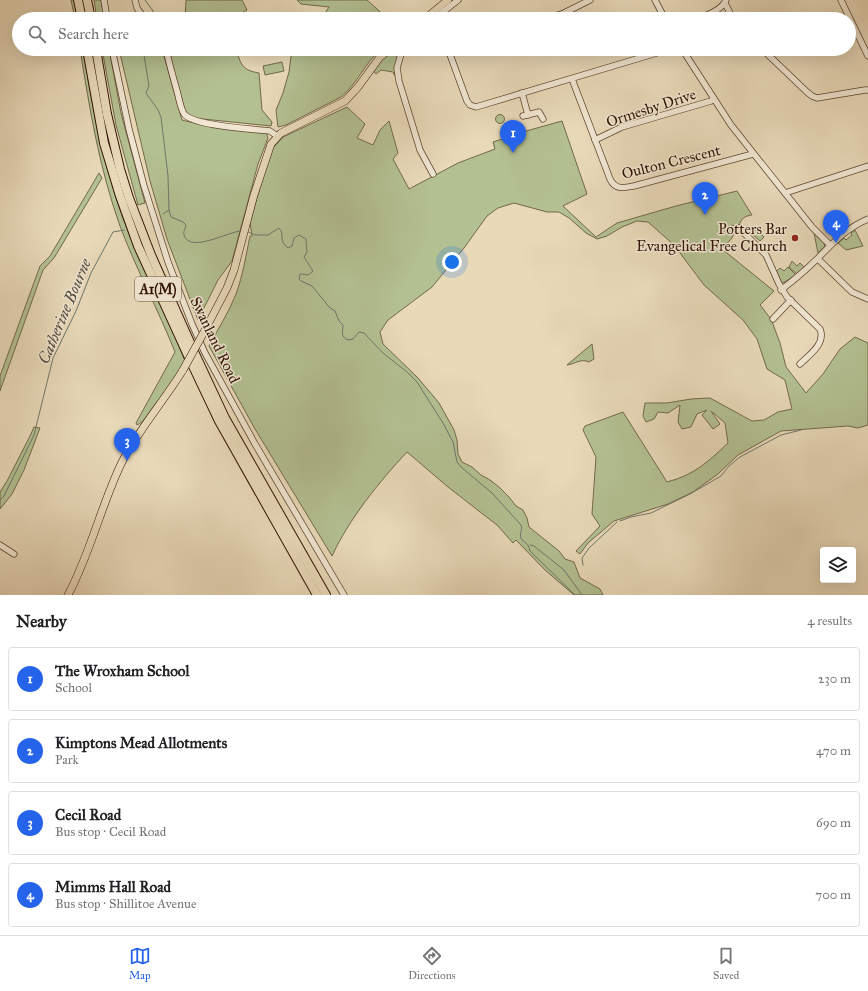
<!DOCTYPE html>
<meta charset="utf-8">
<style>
:root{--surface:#fff;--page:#f2f2f2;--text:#202124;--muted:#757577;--line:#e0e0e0;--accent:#2563eb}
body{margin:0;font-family:"IM FELL Great Primer",serif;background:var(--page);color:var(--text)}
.controls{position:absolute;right:12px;bottom:12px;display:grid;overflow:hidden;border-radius:4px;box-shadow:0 4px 16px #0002}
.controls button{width:36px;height:36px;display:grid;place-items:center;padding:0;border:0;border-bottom:1px solid var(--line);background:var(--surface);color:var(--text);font:20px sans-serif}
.you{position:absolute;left:452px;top:262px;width:14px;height:14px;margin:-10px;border:3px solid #fff;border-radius:50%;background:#1a73e8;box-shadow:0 0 0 6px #1a73e833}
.badge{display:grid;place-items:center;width:26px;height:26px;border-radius:50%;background:var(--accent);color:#fff;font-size:13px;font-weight:700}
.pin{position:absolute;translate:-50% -33px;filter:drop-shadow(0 1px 2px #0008)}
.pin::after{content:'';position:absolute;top:21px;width:14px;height:12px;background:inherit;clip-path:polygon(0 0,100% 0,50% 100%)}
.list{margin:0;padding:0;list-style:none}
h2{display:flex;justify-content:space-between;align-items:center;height:52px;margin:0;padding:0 16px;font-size:17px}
h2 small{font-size:13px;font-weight:400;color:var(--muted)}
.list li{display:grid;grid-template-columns:26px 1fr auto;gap:12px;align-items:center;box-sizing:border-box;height:64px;margin:0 8px 8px;padding:0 8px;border:1px solid var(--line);border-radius:4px}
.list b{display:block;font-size:15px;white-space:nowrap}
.list p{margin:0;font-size:13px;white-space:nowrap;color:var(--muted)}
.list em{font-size:13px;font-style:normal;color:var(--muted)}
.icon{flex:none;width:22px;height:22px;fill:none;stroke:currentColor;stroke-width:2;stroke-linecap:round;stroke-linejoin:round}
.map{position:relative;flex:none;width:868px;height:595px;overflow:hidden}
.search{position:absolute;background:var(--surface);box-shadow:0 4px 16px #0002;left:12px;right:12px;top:12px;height:44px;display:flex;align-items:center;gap:10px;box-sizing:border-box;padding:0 14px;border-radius:22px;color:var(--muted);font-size:15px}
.sheet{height:340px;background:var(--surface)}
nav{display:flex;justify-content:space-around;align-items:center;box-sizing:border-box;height:56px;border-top:1px solid var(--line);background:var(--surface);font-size:11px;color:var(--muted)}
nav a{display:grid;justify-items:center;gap:2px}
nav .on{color:var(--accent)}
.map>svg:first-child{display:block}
</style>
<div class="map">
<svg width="868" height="595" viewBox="0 0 868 595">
<rect width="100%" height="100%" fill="#e8d9b9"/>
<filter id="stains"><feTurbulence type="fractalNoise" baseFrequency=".005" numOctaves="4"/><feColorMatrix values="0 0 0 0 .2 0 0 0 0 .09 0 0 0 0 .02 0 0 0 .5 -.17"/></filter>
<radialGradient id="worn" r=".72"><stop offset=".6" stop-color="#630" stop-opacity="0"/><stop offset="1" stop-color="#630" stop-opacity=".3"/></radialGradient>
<g fill="#b3c092" stroke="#72694a">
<polygon points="71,0 74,0 78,19 75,19"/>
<polygon points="94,0 101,0 104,19 97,19"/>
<polygon points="186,0 242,0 247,10 236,16 235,15 236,19 185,19"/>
<polygon points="297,0 367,0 388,19 321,19 329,7 301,4"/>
<path d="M80,49H83C92,106 103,163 123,218C141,267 166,313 185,361C177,375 150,419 137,425L136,423L175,352C158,309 136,269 120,226C99,167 90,111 80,49Z"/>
<polygon points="102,49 109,49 121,113 145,203 138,205 116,125"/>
<polygon points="119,49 162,49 182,120 198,124 266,132 268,138 258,164 232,261 218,280 198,320 167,239 150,181"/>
<path d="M167,49H236C241,65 242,70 259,73L262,110L272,122L271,126L193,118L187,115L184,108Z"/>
<path d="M292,49H381C365,63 357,84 341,97L286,125L278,127L276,110L283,93L289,72Z"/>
<polygon points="393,49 396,49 399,53 396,75 395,76 393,72 381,70 376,74 373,70 375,67"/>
<polygon points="282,62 284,71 265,75 263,66"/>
<path d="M347,107L365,124L357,138L373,145L380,130L389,121L398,153L393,159L409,189L458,163L495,149L493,142L505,138L502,129L509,127L515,143L521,141L519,133L562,121L587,194L563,206L596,237L617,223L676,206L737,191L752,215C744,216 741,219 739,226L737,228L733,225L728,227L735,230L732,238L722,249L774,291L760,305L771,319L780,343L786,367L806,393L823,374L840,349L855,337L868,343V425L858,428L848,426L781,431L738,455L718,474L693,492L668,504L614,521L588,543L580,554L576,551L600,526L592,514L596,457L583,430L585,426L623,412L667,482C694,475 708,462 728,443L725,423L711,411L720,424L713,429L702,415L707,410L697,414L691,427L682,429L678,422L680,405L668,413L658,412L654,419L646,422L643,416L645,403H667L691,399L710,398L752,421L764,420L778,412L792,409L785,380L767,369L757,339L743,320L704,285L674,245L648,222L637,221L622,227L607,236L597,239L586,233L569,218L559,212H547L514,203L498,208L487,216L464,248L432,287L388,320L380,332L383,344L418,378L439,403L454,430L457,440L458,454L462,462L472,467L481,475L490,480L499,487L509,497L516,506L523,510L527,518L529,527L559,551L565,559L574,562L580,578L600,589L603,595H574L545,570L516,540L513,543L497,525L448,487L407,452C379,482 349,519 332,556L255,429L209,346C218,329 229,312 236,294C243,275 246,255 250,236H252L250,223L270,151L283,137Z"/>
<circle cx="500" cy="119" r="4.5"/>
<polygon points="99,173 102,178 54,258 43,270 0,391 0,376 40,266 50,256"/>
<polygon points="755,228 764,237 760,241 751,233"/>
<polygon points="855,230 863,246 846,250 838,243 844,238 846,240 852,235 851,233"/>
<polygon points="814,233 824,243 825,246 818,253"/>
<polygon points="792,261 797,266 800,263 804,267 797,274 789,267"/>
<polygon points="788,267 796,275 783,283 780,282 776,272 780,268 784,271"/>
<path d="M592,344L594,359L589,362C581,358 575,364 567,365Z"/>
<polygon points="34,427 40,428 24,470 12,494 0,509 0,492 7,481 30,436"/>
</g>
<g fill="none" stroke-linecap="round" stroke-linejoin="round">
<g stroke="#6e776b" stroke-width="1">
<polyline points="145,0 153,11 153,19"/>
<path d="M143,49L149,86L146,93L158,110L161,117L168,176L169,210L171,217L183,222L186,225C185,229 183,232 184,235C190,254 229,231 241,231"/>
<polyline points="163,214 169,210"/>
<path d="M248,232L255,235H268L279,228C285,234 278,241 288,248L292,246L294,238L299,235L306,239L307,252L304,257L313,271L308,275L302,274H300L299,279L301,281L312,286L330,308L335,311L339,321L343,325C343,333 340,336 348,340L353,339L359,332L364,333L383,353L407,372L417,382L443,423L453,442L457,462L461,467L492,493L521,525C523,529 519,534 521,538C524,544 528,541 530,551L575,595"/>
<polyline points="0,500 4,496 34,435 53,358 76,311 91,273 113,232 124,230"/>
<polyline points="620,521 631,517 651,513 690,494 721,476 729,466 740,457 781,435 801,430"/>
<polyline points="530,545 534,546 564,570 582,595"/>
<polyline points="583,565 582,558 589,548 617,522"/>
</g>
<defs>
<g id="minor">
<polyline points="104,0 107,19"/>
<polyline points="135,0 137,8 145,19"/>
<polyline points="655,0 665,19"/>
<polyline points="841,0 868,56"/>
<polyline points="725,3 733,19"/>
<polyline points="434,19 458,0"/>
<polyline points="546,19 564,13 590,0"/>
<path d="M699,19C708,14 722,10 726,0"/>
<polyline points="112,49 129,129 144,186 168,262 192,324 205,353 255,444 344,595"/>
<path d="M166,49C169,63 173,77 177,91C179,98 180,107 184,114C193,126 254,129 270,131L277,136"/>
<polyline points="399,49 401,54 397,68 399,81 420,150 433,174"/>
<polyline points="448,49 467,101 470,105 476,107 670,49"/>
<polyline points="682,49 731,125 812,227 830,245"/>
<polyline points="762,49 807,92 812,96 817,98 865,90 868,90"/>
<path d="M572,79L610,179C615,190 624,188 634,186L753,154"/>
<polyline points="522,93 528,115"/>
<polyline points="523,116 539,112 543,119"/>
<polyline points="595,140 622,127 711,101 714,99"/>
<polyline points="785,193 868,166"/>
<path d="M739,228L766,255L779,284L787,297L820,329C826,344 809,355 800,364"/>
<polyline points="818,259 852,292 868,299"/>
<path d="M781,290C794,280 806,270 817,259C834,242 845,229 868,219"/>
<polyline points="773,319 791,300"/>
<polyline points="0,545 14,554"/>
</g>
<g id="major">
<polyline points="425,19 448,0"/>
<polyline points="204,332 227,288 234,270 254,195 271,144 281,133 345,101 358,87 380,57 390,49"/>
<path d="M68,595C91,552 101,505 122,462C139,429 164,401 183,370"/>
</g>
<g id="highway">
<polyline points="78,0 82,19"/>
<polyline points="87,0 91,19"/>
<polyline points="87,49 104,143 120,196 138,246 191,362 219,421 317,595"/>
<polyline points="96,49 107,114 120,169 129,198 151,255 196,356 225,418 326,595"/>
</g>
</defs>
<use href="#minor" stroke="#5f4430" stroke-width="7"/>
<use href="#major" stroke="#311202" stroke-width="8"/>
<use href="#highway" stroke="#311202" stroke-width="10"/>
<use href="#minor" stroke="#f0e6d2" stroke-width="5.5"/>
<use href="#major" stroke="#e8d9b9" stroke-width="7"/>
<use href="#highway" stroke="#e8d9b9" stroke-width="8"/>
<defs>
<polyline id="major-bridge" points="183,370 204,332"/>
</defs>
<use href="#major-bridge" stroke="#311202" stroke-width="8" stroke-linecap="butt"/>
<use href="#major-bridge" stroke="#e8d9b9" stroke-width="7"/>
</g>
<circle fill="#8f2418" stroke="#f0e6d2" stroke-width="1.5" cx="795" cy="238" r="4"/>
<g text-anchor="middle" stroke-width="3" stroke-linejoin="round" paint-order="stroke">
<rect fill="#f0e6d2" stroke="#6a5240" stroke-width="1" x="135" y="277" width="46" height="24" rx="3"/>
<g font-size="14" font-weight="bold" fill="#311202">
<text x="158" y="294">A1(M)</text>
</g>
<g font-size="15" fill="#311202" stroke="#f0e6d2">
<text transform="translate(651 108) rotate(-18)" y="5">Ormesby Drive</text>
<text transform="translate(671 162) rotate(-14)" y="5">Oulton Crescent</text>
<text transform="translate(215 340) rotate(64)" y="5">Swanland Road</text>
</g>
<g font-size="15" fill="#311202" stroke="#f0e6d2" text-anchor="end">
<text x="787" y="234">Potters Bar<tspan x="787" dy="17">Evangelical Free Church</tspan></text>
</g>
<g font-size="16" font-style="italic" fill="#554d3f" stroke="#f0e6d2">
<text transform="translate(64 311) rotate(-67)" y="6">Catherine Bourne</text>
</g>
</g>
<rect width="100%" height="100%" filter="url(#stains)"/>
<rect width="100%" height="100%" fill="url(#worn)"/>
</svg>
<div class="controls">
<button><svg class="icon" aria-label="layers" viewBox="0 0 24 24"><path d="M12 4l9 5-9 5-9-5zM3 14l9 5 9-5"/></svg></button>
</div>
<div class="you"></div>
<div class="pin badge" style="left:513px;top:153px">1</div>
<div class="pin badge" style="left:705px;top:215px">2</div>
<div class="pin badge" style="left:127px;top:461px">3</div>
<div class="pin badge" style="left:836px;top:243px">4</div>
<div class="search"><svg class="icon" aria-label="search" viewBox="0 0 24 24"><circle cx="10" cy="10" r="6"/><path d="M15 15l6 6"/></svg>Search here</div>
</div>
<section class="sheet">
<h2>Nearby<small>4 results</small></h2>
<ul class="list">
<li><span class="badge">1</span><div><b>The Wroxham School</b><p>School</p></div><em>230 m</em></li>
<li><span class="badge">2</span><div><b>Kimptons Mead Allotments</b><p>Park</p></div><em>470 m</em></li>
<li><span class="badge">3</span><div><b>Cecil Road</b><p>Bus stop · Cecil Road</p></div><em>690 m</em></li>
<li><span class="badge">4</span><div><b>Mimms Hall Road</b><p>Bus stop · Shillitoe Avenue</p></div><em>700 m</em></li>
</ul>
</section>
<nav>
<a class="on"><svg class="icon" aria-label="map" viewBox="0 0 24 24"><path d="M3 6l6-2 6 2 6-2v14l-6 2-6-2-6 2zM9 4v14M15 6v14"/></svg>Map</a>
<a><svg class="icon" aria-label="directions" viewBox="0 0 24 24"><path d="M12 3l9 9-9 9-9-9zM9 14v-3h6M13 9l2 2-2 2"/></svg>Directions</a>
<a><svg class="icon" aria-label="saved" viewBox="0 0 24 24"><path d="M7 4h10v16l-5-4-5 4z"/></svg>Saved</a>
</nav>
